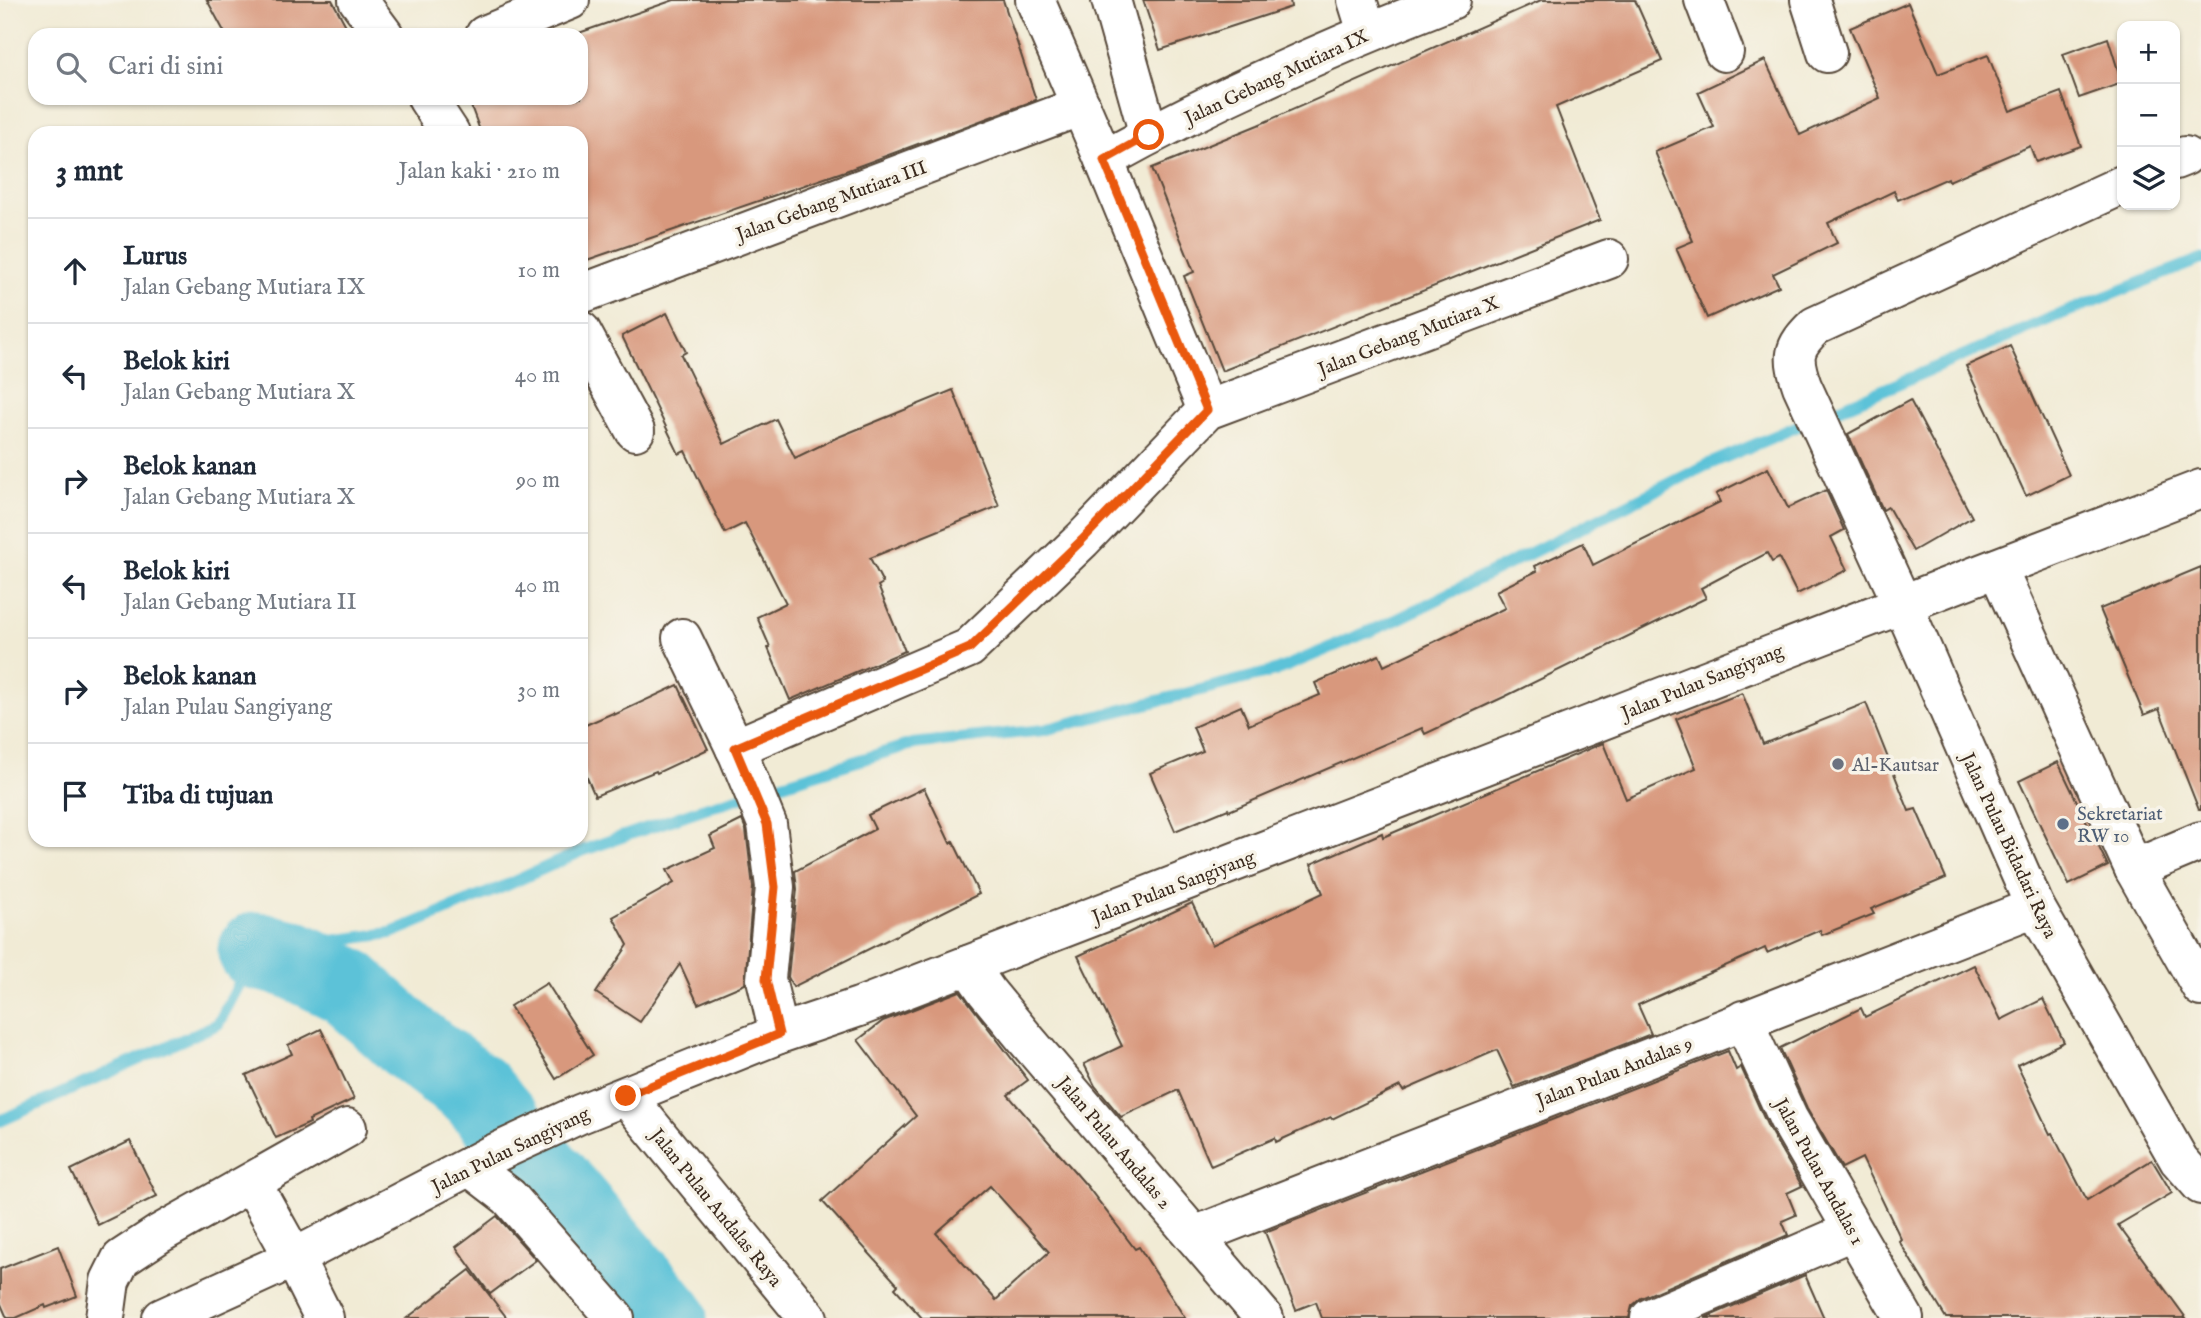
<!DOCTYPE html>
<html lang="id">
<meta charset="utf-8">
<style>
:root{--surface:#fff;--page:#f2f2f3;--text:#1f2937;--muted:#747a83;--line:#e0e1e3}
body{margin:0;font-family:"IM FELL English",serif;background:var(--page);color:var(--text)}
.controls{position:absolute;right:21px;top:21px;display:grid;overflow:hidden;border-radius:14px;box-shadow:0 2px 5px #0004}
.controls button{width:63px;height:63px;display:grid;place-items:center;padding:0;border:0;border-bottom:2px solid var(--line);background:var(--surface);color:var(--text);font:35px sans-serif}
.stop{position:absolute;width:21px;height:21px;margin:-16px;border:5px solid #ea580c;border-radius:50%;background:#fff}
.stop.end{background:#ea580c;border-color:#fff;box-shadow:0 2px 7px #0008}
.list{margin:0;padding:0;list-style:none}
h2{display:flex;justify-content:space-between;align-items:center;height:91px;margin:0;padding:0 28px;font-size:30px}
h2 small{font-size:23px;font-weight:400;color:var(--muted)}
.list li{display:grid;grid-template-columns:46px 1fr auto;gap:21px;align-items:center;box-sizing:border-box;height:105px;padding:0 28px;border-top:2px solid var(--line)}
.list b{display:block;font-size:26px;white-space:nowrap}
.list p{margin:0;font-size:23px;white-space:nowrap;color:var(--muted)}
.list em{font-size:23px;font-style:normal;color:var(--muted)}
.icon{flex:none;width:38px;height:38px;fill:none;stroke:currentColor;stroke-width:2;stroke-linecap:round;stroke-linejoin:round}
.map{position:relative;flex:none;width:2201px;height:1318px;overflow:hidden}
.search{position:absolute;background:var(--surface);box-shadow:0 2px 5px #0004;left:28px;top:28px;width:560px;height:77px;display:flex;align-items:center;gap:18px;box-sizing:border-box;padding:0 24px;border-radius:21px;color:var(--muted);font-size:26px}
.panel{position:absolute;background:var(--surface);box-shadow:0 2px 5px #0004;left:28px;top:126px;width:560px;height:721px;border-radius:21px}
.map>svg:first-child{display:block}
</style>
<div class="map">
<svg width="2201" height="1318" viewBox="0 0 2201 1318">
<rect width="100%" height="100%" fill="#f7f3e8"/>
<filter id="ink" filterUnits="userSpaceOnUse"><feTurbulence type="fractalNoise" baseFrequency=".0143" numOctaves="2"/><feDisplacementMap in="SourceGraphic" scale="14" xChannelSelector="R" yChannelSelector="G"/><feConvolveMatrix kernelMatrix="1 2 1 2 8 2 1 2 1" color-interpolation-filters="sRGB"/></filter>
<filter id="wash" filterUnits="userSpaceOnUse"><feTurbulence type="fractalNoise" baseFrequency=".00686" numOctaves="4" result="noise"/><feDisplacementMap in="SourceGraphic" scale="28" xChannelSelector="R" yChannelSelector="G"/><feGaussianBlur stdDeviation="1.57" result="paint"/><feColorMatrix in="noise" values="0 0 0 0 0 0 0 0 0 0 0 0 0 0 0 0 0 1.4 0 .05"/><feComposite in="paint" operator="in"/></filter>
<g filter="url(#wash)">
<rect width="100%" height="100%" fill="#f1ebd5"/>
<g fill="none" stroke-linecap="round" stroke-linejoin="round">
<polyline stroke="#5bc2d8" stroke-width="12" points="0,1121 218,1024 257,951 391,933 505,886 584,850 702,809 912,744 1044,730 1275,671 1396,620 1707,465 2054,317 2201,259"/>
<polyline stroke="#5bc2d8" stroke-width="79" points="257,951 292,959 347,986 407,1040 476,1092 668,1318"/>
</g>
<g id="blocks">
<g fill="#d8987d" fill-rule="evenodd">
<polygon points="207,0 332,0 351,35 226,35"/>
<polygon points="674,0 1003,0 1036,100 848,170 581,262 581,133 481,133 468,98 581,98 581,35 573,35"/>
<polygon points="1143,0 1290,0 1291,7 1160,50"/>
<polygon points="1541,0 1635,0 1662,61 1556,107 1600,220 1222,371 1184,276 1194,272 1152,168 1258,125"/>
<polygon points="1908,3 1938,74 1988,55 2010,111 2061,92 2081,146 2036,162 2030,146 1949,181 1948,178 1898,200 1894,191 1828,223 1837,243 1773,274 1779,286 1707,318 1676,248 1693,241 1655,152 1714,127 1698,92 1765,60 1800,135 1880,98 1850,28"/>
<polygon points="2108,38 2122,83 2079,98 2063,54"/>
<polygon points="667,313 686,352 681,355 724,444 776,419 795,458 836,438 953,390 999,506 870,558 883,583 878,586 905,651 790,700 768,648 770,647 757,617 786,603 745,523 725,533 685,451 679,454 622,336"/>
<polygon points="2010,346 2069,475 2026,496 1966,366"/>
<polygon points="1910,400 1972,517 1913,551 1888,507 1883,510 1848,434"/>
<polygon points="1768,468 1788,508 1826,490 1844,530 1831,537 1847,570 1797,594 1779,558 1772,562 1767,553 1701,588 1706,598 1506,696 1425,734 1422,728 1229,811 1228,809 1175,831 1150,773 1203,751 1193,727 1241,706 1249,725 1320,695 1315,683 1379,655 1384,666 1505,608 1496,591 1537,571 1535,566 1583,543 1593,565 1720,502 1716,494"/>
<polygon points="2201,567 2201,810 2199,810 2159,709 2144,715 2100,609"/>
<polygon points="678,685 708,749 657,773 656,771 595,796 581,764 581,727 613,713 614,715"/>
<polygon points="1742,693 1763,744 1866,703 1909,811 1916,809 1946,878 1871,909 1874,914 1822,935 1820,930 1767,953 1765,948 1638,1005 1651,1034 1514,1087 1497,1050 1403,1091 1400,1086 1332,1119 1331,1117 1276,1142 1275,1138 1211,1166 1178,1090 1121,1117 1095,1086 1084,1064 1122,1046 1078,956 1192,903 1212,945 1323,893 1311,864 1382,833 1383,837 1603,743 1626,799 1696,768 1676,719"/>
<polygon points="2058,762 2108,866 2069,885 2019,781"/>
<polygon points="924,788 950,843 953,841 979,894 793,987 788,977 797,889 795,871 875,829 868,815"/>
<polygon points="742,820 746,830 753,887 745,984 698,1004 680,964 640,1022 596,993 628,945 613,917 674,883 667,870 715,848 710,836"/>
<polygon points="1974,965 2001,1020 2043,999 2064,1042 2017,1065 2050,1134 2052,1133 2087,1200 2152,1160 2172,1193 2118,1225 2186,1318 1946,1318 1899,1241 1901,1239 1862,1158 1842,1168 1807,1108 1780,1048 1861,1008 1865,1017"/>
<polygon points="547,983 593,1055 556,1079 510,1006"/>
<path d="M960,991L1028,1080L1008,1095L1087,1186L1135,1249L1139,1247L1185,1318H922L895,1288L898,1285L822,1201L916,1116L858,1040L883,1021ZM990,1186L1049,1252L996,1300L936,1233Z"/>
<polygon points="321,1029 354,1099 309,1120 310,1123 276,1138 246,1075 292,1054 288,1045"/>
<polygon points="1728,1051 1736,1070 1741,1067 1768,1127 1802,1186 1787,1193 1796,1215 1782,1221 1788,1235 1641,1298 1632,1306 1629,1318 1322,1318 1316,1302 1296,1310 1265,1232"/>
<polygon points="130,1141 157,1196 98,1225 71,1170"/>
<polygon points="497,1216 536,1260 490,1294 456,1247"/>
<polygon points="58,1246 77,1296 46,1308 45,1305 16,1318 7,1318 0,1302 0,1269"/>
<polygon points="470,1270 507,1318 407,1318"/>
<polygon points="1805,1275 1824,1318 1705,1318"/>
</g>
</g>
</g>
<g filter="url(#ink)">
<use href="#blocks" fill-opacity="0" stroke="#564739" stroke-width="2"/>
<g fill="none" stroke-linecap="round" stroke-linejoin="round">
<defs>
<g id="minor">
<polyline points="358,0 384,35"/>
<polyline points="1035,0 1104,160 1207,410"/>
<polyline points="1111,0 1149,135"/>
<polyline points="1357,0 1367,32"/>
<polyline points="1704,0 1724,52"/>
<polyline points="1810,0 1827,53"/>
<polyline points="485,35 570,0"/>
<polyline points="427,98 450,133"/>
<path d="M1104,160C1215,98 1333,46 1451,0"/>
<polyline points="2175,160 2185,156"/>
<path d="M2122,185L1815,326C1792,348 1792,357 1802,386L1902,603L2035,907L2179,1160L2201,1185"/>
<polyline points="581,294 1081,106"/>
<polyline points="581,331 635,431"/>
<polyline points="1997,568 2134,869 2201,987"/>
<polyline points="682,638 738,754 767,824 775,887 766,979 779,1034"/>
<polyline points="735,748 969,648 1082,540 1207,410 1609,259"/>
<polyline points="2134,869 2201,841"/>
<polyline points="968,965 987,992 1024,1037 1264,1318"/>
<polyline points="1743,1020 1788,1118 1904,1318"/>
<polyline points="626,1096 808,1318"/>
<polyline points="470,1167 509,1197 615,1318"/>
<polyline points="252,1183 294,1258 324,1318"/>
<polyline points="1194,1236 2035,907"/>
<polyline points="105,1318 110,1281 121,1259 159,1234 347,1128"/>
<polyline points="162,1318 294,1258 489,1156 580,1114 779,1034 859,1007 2201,489"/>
<polyline points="1650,1318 1852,1231"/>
</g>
</defs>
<use href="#minor" stroke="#564739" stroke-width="42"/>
<use href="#minor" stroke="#fff" stroke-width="38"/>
</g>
</g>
<g fill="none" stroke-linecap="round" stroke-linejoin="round" filter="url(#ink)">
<polyline stroke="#ea580c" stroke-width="9" points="626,1096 779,1034 766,979 775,887 767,824 735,748 970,648 1082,540 1207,410 1104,160 1149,135"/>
</g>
<circle fill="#6b7280" stroke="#f7f3e8" stroke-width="2.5" cx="1838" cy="764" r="7"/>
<circle fill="#5c6f8a" stroke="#f7f3e8" stroke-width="2.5" cx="2063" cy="824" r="7"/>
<g text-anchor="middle" stroke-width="7" stroke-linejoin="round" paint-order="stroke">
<g font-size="19" fill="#3b2a1e" stroke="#f7f3e8">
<text transform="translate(1276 76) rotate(-25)" y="7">Jalan Gebang Mutiara IX</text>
<text transform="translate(831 200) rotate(-20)" y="7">Jalan Gebang Mutiara III</text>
<text transform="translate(1408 335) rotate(-21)" y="7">Jalan Gebang Mutiara X</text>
<text transform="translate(1702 681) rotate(-22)" y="7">Jalan Pulau Sangiyang</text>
<text transform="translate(2010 845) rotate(65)" y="7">Jalan Pulau Bidadari Raya</text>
<text transform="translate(1173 886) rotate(-21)" y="7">Jalan Pulau Sangiyang</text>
<text transform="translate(1614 1071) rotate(-21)" y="7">Jalan Pulau Andalas 9</text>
<text transform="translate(1115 1142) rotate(50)" y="7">Jalan Pulau Andalas 2</text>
<text transform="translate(510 1149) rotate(-26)" y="7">Jalan Pulau Sangiyang</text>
<text transform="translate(1820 1171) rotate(61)" y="7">Jalan Pulau Andalas 1</text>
<text transform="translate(717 1207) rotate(51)" y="7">Jalan Pulau Andalas Raya</text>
</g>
<g font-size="19" fill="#5b616d" stroke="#f7f3e8" text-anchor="start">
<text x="1852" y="771">Al-Kautsar</text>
</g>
<g font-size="19" fill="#4e5e75" stroke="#f7f3e8" text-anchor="start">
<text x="2077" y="820">Sekretariat<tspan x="2077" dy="22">RW 10</tspan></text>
</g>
</g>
</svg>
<div class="controls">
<button>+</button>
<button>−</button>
<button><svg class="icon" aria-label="layers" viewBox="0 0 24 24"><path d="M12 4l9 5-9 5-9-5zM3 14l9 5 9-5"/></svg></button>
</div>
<div class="stop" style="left:1149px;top:135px"></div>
<div class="stop end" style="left:626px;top:1096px"></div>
<div class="search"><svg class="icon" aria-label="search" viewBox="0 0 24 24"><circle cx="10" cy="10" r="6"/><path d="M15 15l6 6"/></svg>Cari di sini</div>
<section class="panel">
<h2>3 mnt<small>Jalan kaki · 210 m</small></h2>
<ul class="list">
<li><svg class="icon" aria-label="ahead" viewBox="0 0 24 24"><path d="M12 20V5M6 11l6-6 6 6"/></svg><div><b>Lurus</b><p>Jalan Gebang Mutiara IX</p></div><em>10 m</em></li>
<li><svg class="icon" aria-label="left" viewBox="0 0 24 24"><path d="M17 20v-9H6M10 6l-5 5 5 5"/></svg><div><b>Belok kiri</b><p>Jalan Gebang Mutiara X</p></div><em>40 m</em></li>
<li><svg class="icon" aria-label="right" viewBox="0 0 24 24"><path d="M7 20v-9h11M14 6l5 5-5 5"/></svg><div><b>Belok kanan</b><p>Jalan Gebang Mutiara X</p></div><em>90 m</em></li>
<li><svg class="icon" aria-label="left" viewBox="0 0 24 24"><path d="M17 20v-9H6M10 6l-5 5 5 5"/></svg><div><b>Belok kiri</b><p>Jalan Gebang Mutiara II</p></div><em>40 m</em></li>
<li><svg class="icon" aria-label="right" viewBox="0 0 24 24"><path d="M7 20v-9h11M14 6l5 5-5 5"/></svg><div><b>Belok kanan</b><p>Jalan Pulau Sangiyang</p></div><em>30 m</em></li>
<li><svg class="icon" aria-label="arrive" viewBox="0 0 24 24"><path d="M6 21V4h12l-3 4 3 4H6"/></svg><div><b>Tiba di tujuan</b></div></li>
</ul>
</section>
</div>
